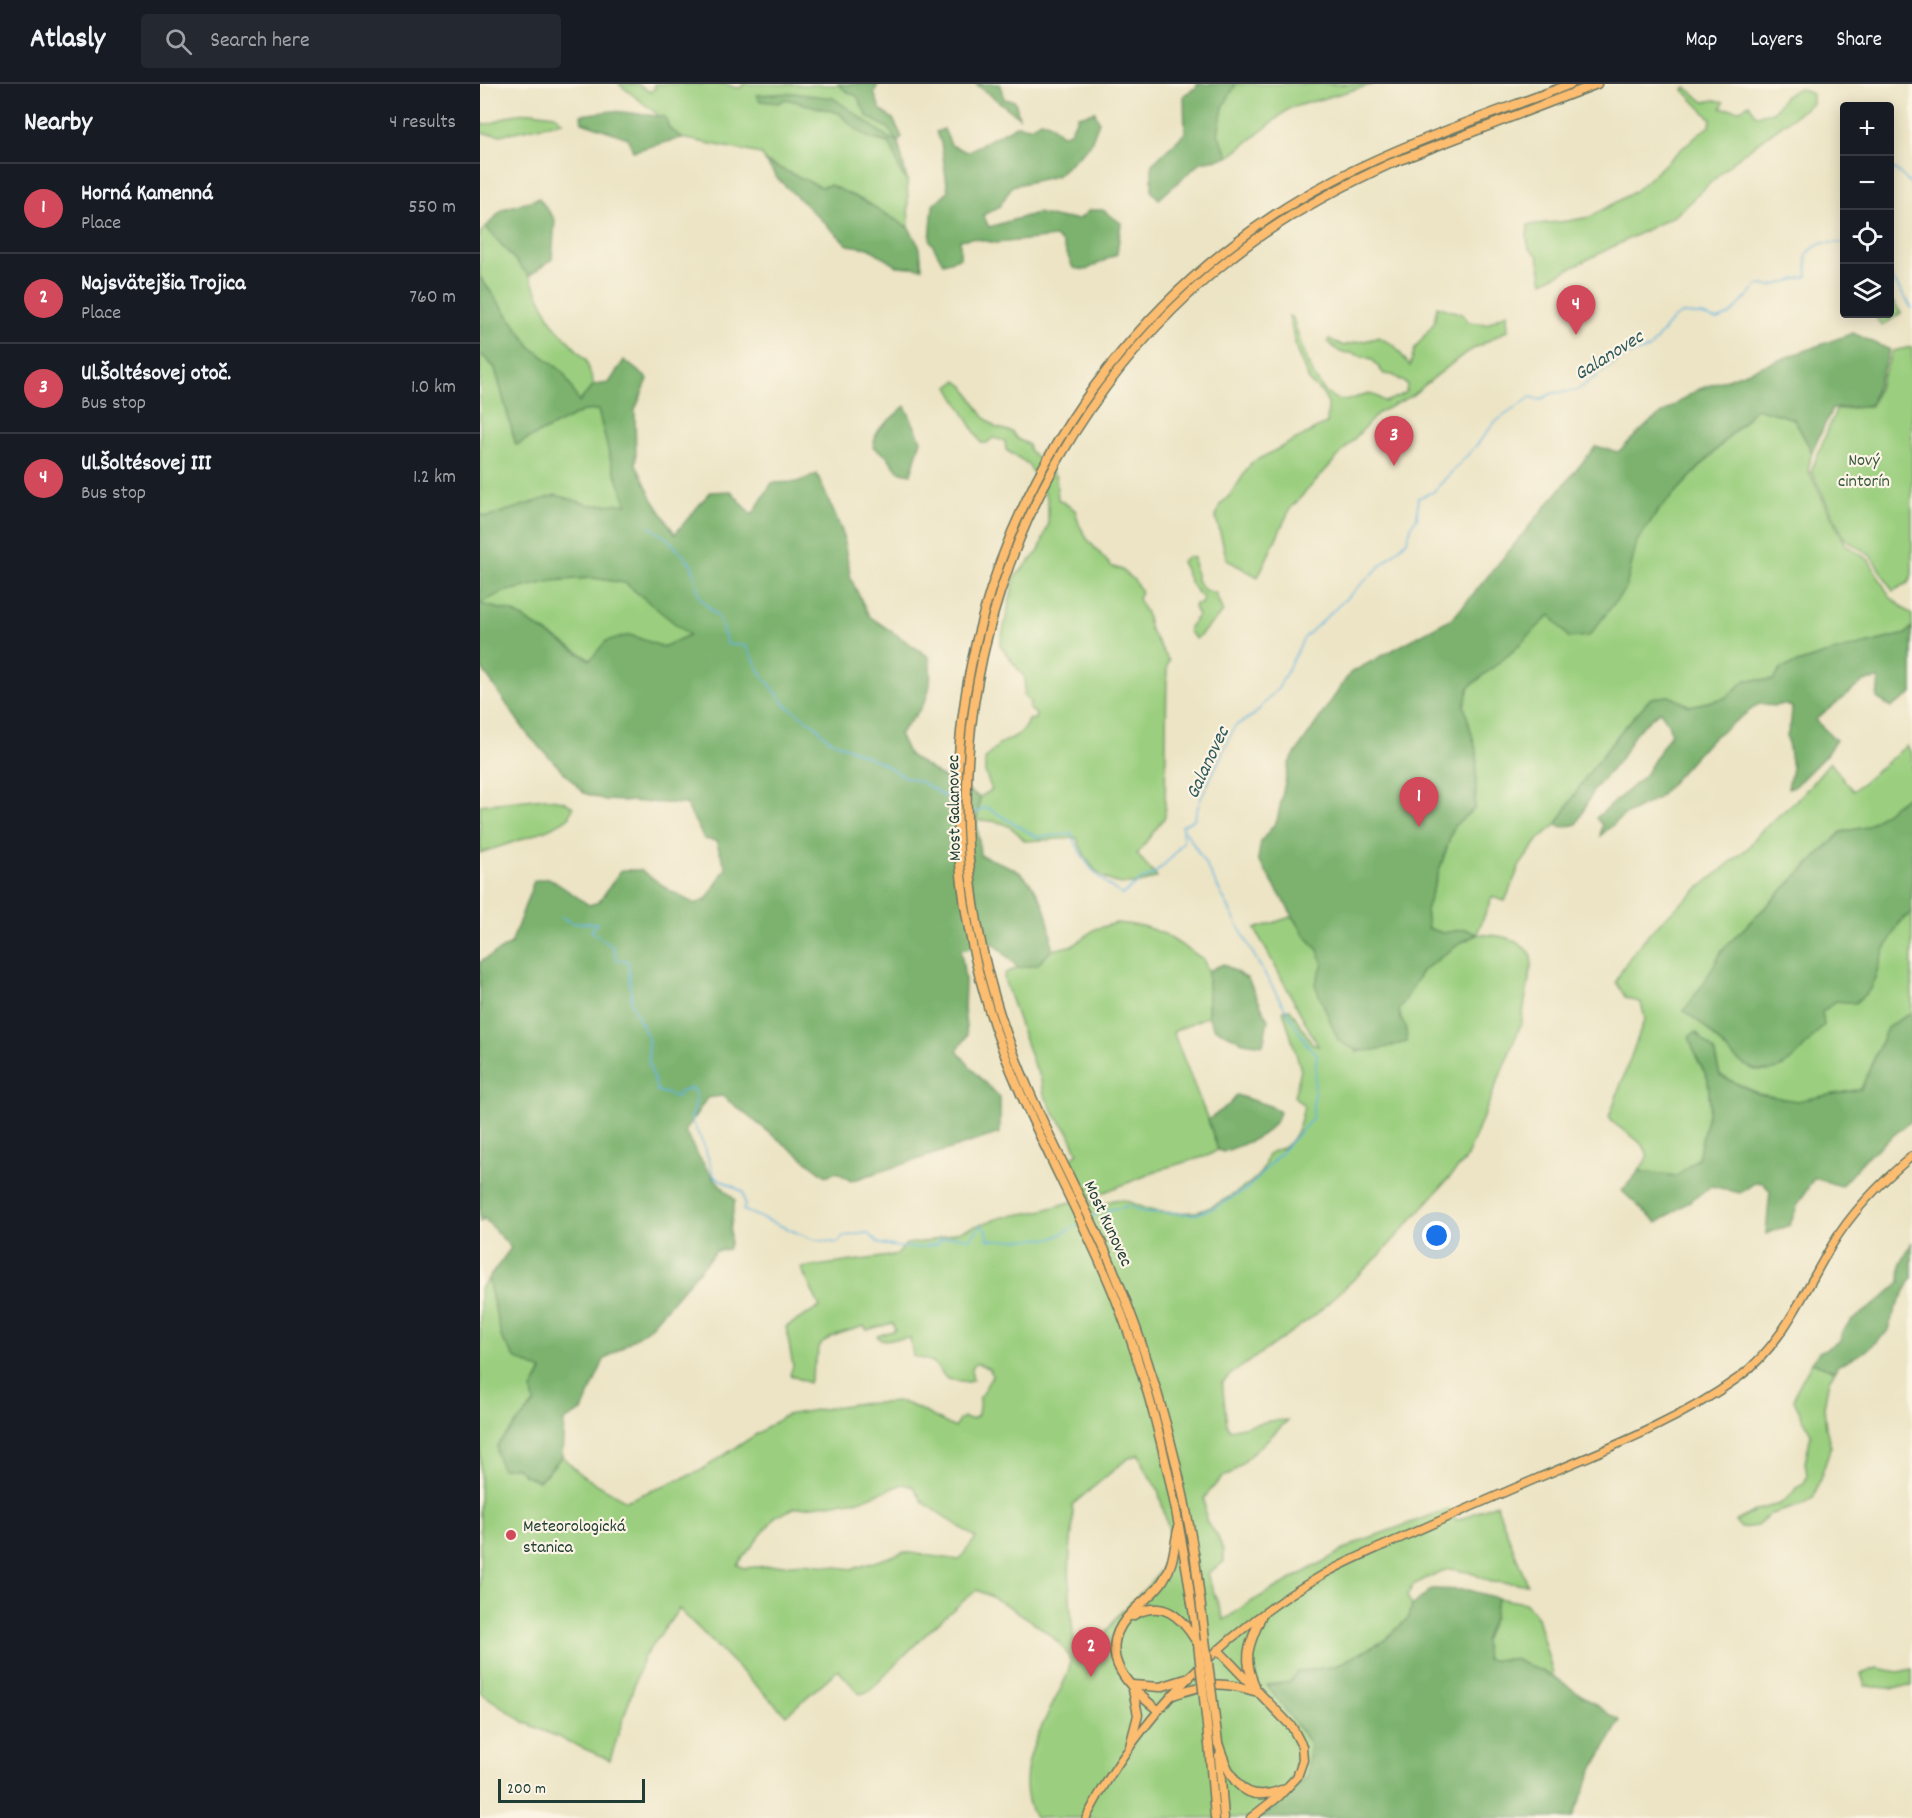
<!DOCTYPE html>
<meta charset="utf-8">
<style>
:root{--surface:#171b24;--page:#242831;--text:#f1f3f6;--muted:#9ea1a6;--line:#363941;--accent:#d1495b}
body{margin:0;font-family:Dekko,sans-serif;background:var(--page);color:var(--text)}
.controls{position:absolute;right:18px;top:18px;display:grid;overflow:hidden;border-radius:6px;box-shadow:0 3px 15px #0003}
.controls button{width:54px;height:54px;display:grid;place-items:center;padding:0;border:0;border-bottom:2px solid var(--line);background:var(--surface);color:var(--text);font:30px sans-serif}
.scale{position:absolute;left:18px;bottom:15px;width:147px;box-sizing:border-box;padding-left:6px;border:3px solid #1f3d34;border-top:0;font-size:16px;line-height:21px;white-space:nowrap;color:#1f3d34;-webkit-text-stroke:4px #fcf5e5;paint-order:stroke}
.you{position:absolute;left:957px;top:1152px;width:21px;height:21px;margin:-15px;border:4px solid #fff;border-radius:50%;background:#1a73e8;box-shadow:0 0 0 9px #1a73e833}
.badge{display:grid;place-items:center;width:39px;height:39px;border-radius:50%;background:var(--accent);color:#fff;font-size:20px;font-weight:700}
.pin{position:absolute;translate:-50% -50px;filter:drop-shadow(0 2px 3px #0008)}
.pin::after{content:'';position:absolute;top:32px;width:21px;height:18px;background:inherit;clip-path:polygon(0 0,100% 0,50% 100%)}
.list{margin:0;padding:0;list-style:none}
h2{display:flex;justify-content:space-between;align-items:center;height:78px;margin:0;padding:0 24px;font-size:26px}
h2 small{font-size:20px;font-weight:400;color:var(--muted)}
.list li{display:grid;grid-template-columns:39px 1fr auto;gap:18px;align-items:center;box-sizing:border-box;height:90px;padding:0 24px;border-top:2px solid var(--line)}
.list b{display:block;font-size:22px;white-space:nowrap}
.list p{margin:0;font-size:20px;white-space:nowrap;color:var(--muted)}
.list em{font-size:20px;font-style:normal;color:var(--muted)}
.icon{flex:none;width:33px;height:33px;fill:none;stroke:currentColor;stroke-width:2;stroke-linecap:round;stroke-linejoin:round}
.map{position:relative;flex:none;width:1432px;height:1734px;overflow:hidden}
header{display:flex;align-items:center;gap:36px;box-sizing:border-box;height:84px;padding:0 30px;background:var(--surface);border-bottom:2px solid var(--line)}
header strong{font-size:28px}
nav{display:flex;gap:33px;margin-inline-start:auto;font-size:21px}
.search{width:420px;height:54px;background:var(--page);display:flex;align-items:center;gap:15px;box-sizing:border-box;padding:0 21px;border-radius:6px;color:var(--muted);font-size:22px}
main{display:flex}
aside{flex:1;background:var(--surface)}
.map>svg:first-child{display:block}
</style>
<header>
<strong>Atlasly</strong>
<div class="search"><svg class="icon" aria-label="search" viewBox="0 0 24 24"><circle cx="10" cy="10" r="6"/><path d="M15 15l6 6"/></svg>Search here</div>
<nav><a>Map</a><a>Layers</a><a>Share</a></nav>
</header>
<main>
<aside>
<h2>Nearby<small>4 results</small></h2>
<ul class="list">
<li><span class="badge">1</span><div><b>Horná Kamenná</b><p>Place</p></div><em>550 m</em></li>
<li><span class="badge">2</span><div><b>Najsvätejšia Trojica</b><p>Place</p></div><em>760 m</em></li>
<li><span class="badge">3</span><div><b>Ul.Šoltésovej otoč.</b><p>Bus stop</p></div><em>1.0 km</em></li>
<li><span class="badge">4</span><div><b>Ul.Šoltésovej III</b><p>Bus stop</p></div><em>1.2 km</em></li>
</ul>
</aside>
<div class="map">
<svg width="1432" height="1734" viewBox="0 0 1432 1734">
<rect width="100%" height="100%" fill="#fcf5e5"/>
<filter id="ink" filterUnits="userSpaceOnUse"><feTurbulence type="fractalNoise" baseFrequency=".0167" numOctaves="2"/><feDisplacementMap in="SourceGraphic" scale="12" xChannelSelector="R" yChannelSelector="G"/><feConvolveMatrix kernelMatrix="1 2 1 2 8 2 1 2 1" color-interpolation-filters="sRGB"/></filter>
<filter id="wash" filterUnits="userSpaceOnUse"><feTurbulence type="fractalNoise" baseFrequency=".008" numOctaves="4" result="noise"/><feDisplacementMap in="SourceGraphic" scale="24" xChannelSelector="R" yChannelSelector="G"/><feGaussianBlur stdDeviation="1.35" result="paint"/><feColorMatrix in="noise" values="0 0 0 0 0 0 0 0 0 0 0 0 0 0 0 0 0 1.4 0 .05"/><feComposite in="paint" operator="in"/></filter>
<g filter="url(#wash)">
<rect width="100%" height="100%" fill="#ece4c4"/>
<g fill="#9bcf7f" stroke="#5d865a" stroke-width="1.5" fill-rule="evenodd">
<path d="M139,0H158L170,8L175,4L174,0H246L256,4L262,3L263,0L362,1L366,7L377,12L388,33L408,44L418,58L409,54L353,14L306,15L359,29L372,42L389,54L409,59C417,70 417,88 427,96L429,144L386,118L350,101L341,103L286,78L281,70L202,54L189,44L185,33L177,32V30Z"/>
<polygon points="756,0 894,0 810,24 749,73 738,50 743,23"/>
<polygon points="1207,4 1224,18 1235,16 1244,18 1241,24 1260,26 1269,20 1276,31 1293,28 1305,12 1319,4 1332,10 1332,19 1256,75 1196,131 1063,198 1058,172 1049,164 1047,154 1048,141 1088,137 1110,133 1154,108 1218,50 1230,42 1231,35 1203,6"/>
<path d="M52,28L75,31L82,38L20,51L0,49V39C12,43 21,33 32,31C39,29 45,30 52,28Z"/>
<polygon points="6,143 49,192 73,240 106,276 114,301 99,318 83,288 51,263 0,193 0,149"/>
<polygon points="1413,218 1421,229 1402,242 1394,231 1410,230 1410,221"/>
<path d="M957,222L982,230L989,238L1007,240L1027,229L1028,246L984,270L931,312L898,329L810,425L778,493L747,476L736,433L740,421L752,409L771,379L847,339L848,320L843,310L830,298L817,268L809,232L813,234C820,256 835,320 867,316C887,313 884,302 905,318L926,309L927,300L913,291L904,290L892,275L871,269L860,268L848,258L849,255L864,262C875,257 887,258 898,253L914,261L930,282L935,264L954,239Z"/>
<polygon points="1432,263 1432,491 1428,499 1413,507 1391,472 1365,455 1331,387 1356,326 1391,322 1413,267"/>
<polygon points="0,269 15,284 36,361 103,327 118,326 131,377 147,421 110,421 76,411 7,433 0,430"/>
<path d="M477,297L485,303L503,332L515,343L532,348L537,355L548,360L550,367L576,393L578,415L595,426L599,440L608,456L631,482L642,486L654,496L661,507L658,515L666,529L670,546L689,577L687,582L685,733L657,770L677,793C636,811 611,794 597,754L545,757C529,738 521,737 497,736L500,713L512,706L505,688V676C509,671 513,665 519,661C533,652 542,653 548,636L555,635L556,630L549,625L550,618L544,613L545,594L520,561L535,493L559,467L568,441V416L548,380L526,366L525,357L513,354L507,359H501L469,303Z"/>
<path d="M1277,324L1314,335L1332,368L1328,386L1366,461L1389,476L1410,513L1432,531V543L1426,550L1348,569L1302,584L1293,596H1266L1245,614L1210,622L1189,612L1171,614L1142,646L1106,693L1076,741L1060,754L1040,781L1025,817L1012,813L997,850C1023,852 1029,851 1050,868L1052,879L1041,940L986,1075L899,1172L834,1232L750,1291L742,1299L747,1341L750,1346L789,1337L808,1336L751,1390L742,1393L724,1414L726,1437L737,1451L743,1466L744,1478L727,1490L744,1536L767,1520L880,1457L969,1425L976,1437L1016,1420L1047,1500L1010,1498L992,1489L970,1485L959,1488L933,1501L927,1512L932,1522L929,1533L904,1557L855,1582L817,1588L810,1598L787,1601L830,1659L827,1694L781,1734H555C531,1692 560,1646 579,1608C583,1600 590,1587 590,1578C588,1554 518,1515 497,1506C457,1537 424,1571 390,1607L380,1610L358,1586L306,1631L199,1525L163,1574L130,1676L46,1639L0,1608V1204L8,1195L22,1255L62,1287L52,1306L54,1320L17,1361L45,1391H66L82,1372L101,1391L146,1417L220,1387L306,1331L373,1320L422,1318L435,1323L475,1344L479,1336L483,1333L486,1335H493L498,1331L500,1313L512,1292L510,1285L497,1279C490,1284 491,1288 493,1296L488,1298L467,1295L453,1278L433,1272L430,1254L401,1256L397,1252L415,1246L413,1239L387,1246L384,1242C371,1247 349,1250 340,1262C338,1266 332,1291 329,1299L310,1291L313,1282L306,1243L340,1223L321,1184L417,1171L426,1160L449,1157L523,1133L560,1127L608,1113L590,1075L598,1069L588,1047L575,1031L564,1010L560,992L554,982L524,895L525,889L538,884L557,880L572,866L594,861L615,845L636,839L663,842L684,850L723,875L728,887V932L693,948L728,1036L738,1066L727,1072L688,1083L609,1114L615,1124L623,1123C638,1105 657,1125 674,1127C686,1129 703,1129 715,1128C731,1126 772,1101 781,1088C785,1083 785,1076 788,1071C792,1066 799,1066 804,1063C817,1055 821,1036 824,1022L814,1012L821,986L803,926L810,925L832,959L838,962L775,845L814,832L824,850L838,866L877,968L927,958L919,926L942,887L982,858L997,851L985,845L963,849L948,844L946,826L974,742L995,724L997,669L984,622L989,603L1032,568L1070,530L1145,505L1157,457L1178,427ZM659,1370L664,1384L678,1406L689,1447V1464L682,1483L674,1496L640,1529L614,1564L596,1571C591,1542 588,1498 590,1468C591,1452 595,1438 592,1421L647,1375ZM423,1400L434,1403L443,1418L496,1454L479,1476L424,1468L373,1485L324,1479L264,1484L257,1481L296,1432L315,1424L381,1416Z"/>
<path d="M707,473L714,474C715,490 716,509 735,508L743,528L716,555L709,548V543L718,532L714,523L715,520H721L723,514C707,499 710,494 701,478Z"/>
<path d="M113,494L145,499L210,551L183,563L150,551L127,557L111,576L33,528L0,520C26,499 79,496 113,494Z"/>
<path d="M1426,662L1432,669V709L1386,743L1361,748L1243,865L1225,897L1204,927L1223,941L1248,968L1344,941L1342,928L1356,917L1391,905C1400,878 1408,845 1432,828V930H1428L1407,944L1381,1005L1316,1018L1279,1010L1240,991L1234,967L1215,970L1228,995L1230,1021L1218,1074L1197,1092L1159,1087C1161,1083 1166,1077 1167,1073C1170,1061 1141,1045 1132,1038L1129,1033L1165,934L1161,919L1145,913L1136,898C1158,846 1226,800 1269,763L1278,750L1322,711L1350,678L1373,707Z"/>
<path d="M64,714L83,717L93,723C93,724 90,731 90,732C78,745 19,763 0,769V721Z"/>
<polygon points="1332,1278 1355,1287 1349,1296 1344,1323 1346,1344 1351,1363 1334,1413 1325,1420 1288,1431 1277,1442 1260,1444 1255,1438 1276,1426 1300,1420 1312,1410 1316,1404 1324,1400 1327,1391 1325,1379 1331,1350 1314,1317 1316,1307"/>
<polygon points="1017,1514 1045,1519 1056,1530 1074,1593 1034,1575 1006,1576 1004,1557 1014,1532"/>
<polygon points="1397,1584 1418,1588 1432,1585 1432,1602 1408,1604 1385,1602 1381,1590"/>
</g>
<g fill="#7cb26e" stroke="#4e7851" stroke-width="1.5">
<path d="M358,0H398L394,9L401,26L413,35L422,53L418,58L427,96C417,88 417,70 409,59L390,54L372,42L359,29L306,15L299,19L280,17L277,11L313,9L353,14L409,54L417,57L408,44L388,33L377,12L366,7Z"/>
<polygon points="496,0 520,0 524,15 535,17 539,33"/>
<polygon points="717,0 756,0 743,23 738,50 749,73 721,78 679,115 672,108 672,80 705,49 704,11 717,3"/>
<polygon points="133,27 185,33 189,44 202,54 153,67 148,54 102,38 101,31"/>
<polygon points="615,28 619,38 610,61 576,92 532,102 520,122 503,131 509,143 557,129 578,134 599,135 610,126 623,126 641,139 637,170 606,186 593,184 583,160 575,153 516,159 492,154 480,156 480,174 463,179 450,156 453,121 468,107 461,59 456,48 464,45 471,61 487,68 537,41 550,43 561,37 569,39 582,51 590,48 598,32"/>
<polygon points="286,78 341,103 350,101 386,118 429,144 440,164 442,184 417,182 389,164 368,161 297,94"/>
<polygon points="59,114 75,136 72,175 49,192 6,143 23,125"/>
<path d="M0,193L51,263L83,288L99,318L114,301L129,299L144,276L168,295L155,326L156,380L173,416L195,450L230,408L251,407L272,431L292,399L317,398L337,390L362,447L371,495L389,532L449,573C455,612 444,622 419,650L429,671L464,694L500,713L497,736L500,771C512,776 525,780 536,786C562,803 571,837 572,866L557,881L538,884L514,859L481,866L485,897L484,926L487,952L477,967L499,993L520,1013V1049L371,1097L357,1088L346,1092L242,1012L227,1014L205,1047C218,1075 233,1095 255,1116L250,1147V1160L248,1165L236,1167L169,1244L124,1276L102,1327L84,1337L82,1372L59,1397L45,1391L36,1383L22,1385L17,1372V1361L54,1320L52,1306L62,1287L35,1274L22,1255L8,1195L31,1164L4,1134L0,1138V878L31,860L54,797L69,794L109,821L119,818L141,786H161L191,807L215,820L227,815L246,784L236,757L224,755L206,720L125,716L104,709L48,651L0,582V520L33,528L110,576L126,557L150,551L183,563L209,551L145,499L113,494L77,496L23,508L0,519V430L7,433L76,411L110,421L147,420L131,377L118,326L103,327L36,361L15,284L0,269Z"/>
<path d="M1373,249L1410,266L1390,321L1352,325L1332,368L1314,335L1276,324L1178,427L1157,457L1146,504L1109,552L1089,554L1070,531L1032,568L989,603L984,622L997,669L995,724L974,742L946,826L948,844L963,849L985,845L997,850L982,858L942,887L919,926L920,935L926,943L927,958C900,964 881,975 858,956L835,901L843,880L838,866L824,850L778,775L781,757L797,737L809,679L870,589L974,533L1116,362L1138,368L1170,338L1217,306Z"/>
<polygon points="425,322 441,356 431,390 418,387 407,372 393,363 397,347"/>
<polygon points="1432,543 1432,610 1411,623 1397,614 1399,595 1384,597 1335,636 1356,656 1345,672 1315,702 1308,704 1312,684 1307,652 1311,638 1312,623 1304,620 1295,622 1279,620 1230,656 1178,714 1143,732 1120,752 1122,741 1116,734 1165,691 1191,649 1187,637 1180,627 1155,649 1142,673 1113,707 1097,740 1084,743 1076,741 1106,693 1142,646 1171,614 1189,612 1210,622 1245,614 1266,596 1293,596 1302,584 1348,569 1426,550"/>
<path d="M1432,709V828L1421,836L1403,869L1391,905L1375,919L1356,917L1342,928L1344,941C1332,953 1322,968 1309,978C1274,1005 1248,967 1226,944C1219,937 1211,932 1204,927L1225,897L1243,865L1362,748L1386,743Z"/>
<polygon points="743,880 768,895 788,936 783,961 763,958 734,944 728,932 728,887"/>
<polygon points="1428,930 1432,930 1432,1036 1386,1074 1361,1102 1334,1094 1318,1120 1310,1141 1286,1150 1290,1107 1283,1099 1276,1098 1260,1109 1232,1102 1177,1139 1142,1107 1159,1087 1197,1092 1218,1074 1230,1021 1228,995 1215,970 1209,952 1216,948 1234,967 1240,992 1279,1010 1316,1017 1381,1005 1407,944"/>
<path d="M756,1011L790,1022L800,1028C793,1052 763,1060 743,1068L738,1066L728,1036L751,1019Z"/>
<polygon points="1432,1158 1432,1194 1415,1226 1407,1248 1386,1267 1357,1282 1355,1287 1332,1278 1339,1268 1360,1257 1362,1247 1371,1237 1398,1218 1420,1198 1421,1180"/>
<polygon points="952,1505 988,1506 1017,1514 1014,1532 1004,1557 1006,1576 1034,1575 1074,1593 1140,1637 1112,1687 1093,1734 781,1734 827,1694 830,1659 787,1601 810,1598 817,1588 855,1582 904,1557 929,1533 932,1522"/>
</g>
<g fill="none" stroke-linecap="round" stroke-linejoin="round">
<g stroke="#65b4df" stroke-width="1.5">
<polyline points="1410,86 1415,85 1432,101"/>
<polyline points="1410,191 1432,224"/>
<polyline points="169,442 189,456 212,481 220,514 239,534 247,560 266,562 283,592 306,621 336,642 348,655 400,678 425,693 442,698 476,720"/>
<path d="M491,727L496,729L506,723L557,753L592,750C602,778 618,795 642,811L662,795L673,791L692,773L703,758L702,742L714,735L721,714L755,642L774,631L799,603L824,554L927,457L932,440L937,434L938,414L953,408L996,362L1015,338L1051,313L1060,316L1073,309L1096,307L1145,272L1169,265L1192,236L1201,230L1222,231L1237,236L1250,231L1278,201L1292,202L1328,192L1326,171C1343,154 1344,160 1364,159"/>
<path d="M81,833L92,839H117L111,847L133,863L137,876L148,877L152,921L168,954L169,980L177,1007L198,1013L200,1008L212,1004C220,1014 214,1025 211,1036L223,1059L234,1092L263,1108L265,1121L263,1126L332,1155L357,1159L365,1152L387,1149L400,1160L418,1163L437,1164L457,1160L461,1155L478,1152L490,1155L501,1141L508,1149L507,1155C511,1157 569,1155 574,1154C583,1150 591,1144 599,1140"/>
<path d="M611,1133L622,1127L650,1122L664,1128L716,1130L734,1124L768,1104L832,1035L837,970L828,962C806,925 782,888 762,849C743,814 726,777 703,744"/>
</g>
</g>
</g>
<g filter="url(#ink)">
<g fill="none" stroke-linecap="round" stroke-linejoin="round">
<defs>
<path id="primary" d="M606,1734C659,1632 744,1547 844,1490C869,1476 896,1465 923,1453C968,1433 1013,1413 1058,1394C1127,1365 1197,1338 1258,1294C1303,1261 1324,1207 1352,1161C1373,1126 1401,1098 1432,1072"/>
<g id="highway">
<path d="M715,1475C698,1371 670,1270 628,1173C589,1087 541,1005 515,914C434,643 531,348 752,173C801,134 855,105 912,79L1117,0"/>
<path d="M652,1532C682,1514 701,1532 716,1557"/>
<path d="M718,1560C701,1439 679,1322 633,1208C593,1111 537,1020 507,919C417,622 537,302 794,131C885,71 991,38 1091,0"/>
<polyline points="738,1566 812,1643 822,1662 823,1676 817,1693 799,1712 771,1734"/>
<polyline points="652,1601 680,1603 709,1594"/>
<path d="M775,1602C762,1573 769,1561 781,1533"/>
<path d="M693,1611C725,1600 740,1596 774,1607"/>
<path d="M678,1626C644,1600 614,1566 652,1528C663,1516 676,1509 684,1495C694,1480 694,1463 698,1446"/>
<path d="M738,1659C749,1691 760,1722 801,1706"/>
<polyline points="729,1660 735,1734"/>
<polyline points="650,1662 658,1631 652,1601"/>
<polyline points="739,1672 744,1734"/>
</g>
</defs>
<use href="#primary" stroke="#677766" stroke-width="10"/>
<use href="#highway" stroke="#677766" stroke-width="11"/>
<use href="#primary" stroke="#fcbd6f" stroke-width="7"/>
<use href="#highway" stroke="#fcbd6f" stroke-width="8"/>
<defs>
<g id="highway-bridge">
<polyline points="715,1475 738,1659"/>
<polyline points="718,1560 729,1660"/>
</g>
</defs>
<use href="#highway-bridge" stroke="#677766" stroke-width="11" stroke-linecap="butt"/>
<use href="#highway-bridge" stroke="#fcbd6f" stroke-width="8"/>
</g>
</g>
<circle fill="#d1495b" stroke="#fcf5e5" stroke-width="2" cx="31" cy="1451" r="6"/>
<g text-anchor="middle" stroke-width="4.5" stroke-linejoin="round" paint-order="stroke">
<g font-size="18" fill="#385a43" stroke="#fcf5e5">
<text x="1384" y="381">Nový<tspan x="1384" dy="21">cintorín</tspan></text>
</g>
<g font-size="18" fill="#1f3d34" stroke="#fcf5e5">
<text transform="translate(473 724) rotate(-91)" y="6">Most Galanovec</text>
<text transform="translate(629 1139) rotate(65)" y="6">Most Kunovec</text>
</g>
<g font-size="18" fill="#1f3d34" stroke="#fcf5e5" text-anchor="start">
<text x="43" y="1447">Meteorologická<tspan x="43" dy="21">stanica</tspan></text>
</g>
<g font-size="20" font-style="italic" fill="#305b5f" stroke="#fcf5e5">
<text transform="translate(1128 270) rotate(-32)" y="7">Galanovec</text>
<text transform="translate(726 678) rotate(-65)" y="7">Galanovec</text>
</g>
</g>
</svg>
<div class="controls">
<button>+</button>
<button>−</button>
<button><svg class="icon" aria-label="locate" viewBox="0 0 24 24"><circle cx="12" cy="12" r="6"/><path d="M12 2v4M12 18v4M2 12h4M18 12h4"/></svg></button>
<button><svg class="icon" aria-label="layers" viewBox="0 0 24 24"><path d="M12 4l9 5-9 5-9-5zM3 14l9 5 9-5"/></svg></button>
</div>
<div class="scale">200 m</div>
<div class="you"></div>
<div class="pin badge" style="left:939px;top:743px">1</div>
<div class="pin badge" style="left:611px;top:1593px">2</div>
<div class="pin badge" style="left:914px;top:382px">3</div>
<div class="pin badge" style="left:1096px;top:251px">4</div>
</div>
</main>
